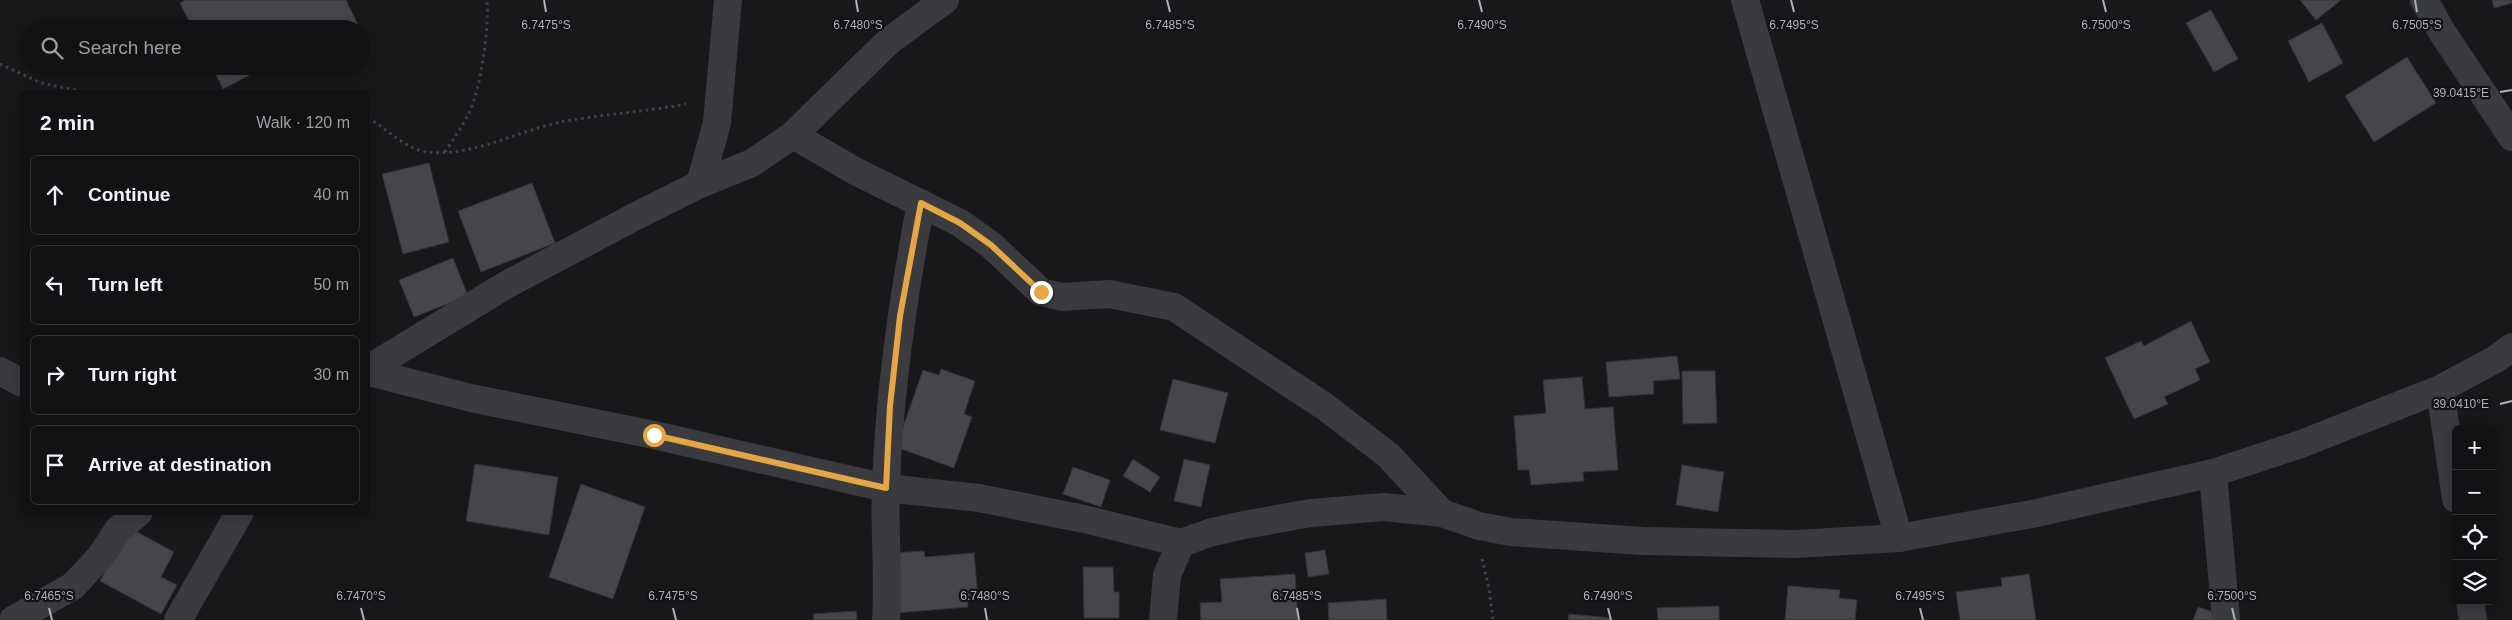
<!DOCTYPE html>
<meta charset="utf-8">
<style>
:root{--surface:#121214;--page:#1b1b1d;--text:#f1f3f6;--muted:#9c9ea0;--line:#313234}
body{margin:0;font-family:Arial,sans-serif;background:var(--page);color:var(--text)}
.controls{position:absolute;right:15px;bottom:15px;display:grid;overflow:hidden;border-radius:8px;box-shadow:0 2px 12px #0003}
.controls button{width:45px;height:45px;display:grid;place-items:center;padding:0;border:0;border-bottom:1px solid var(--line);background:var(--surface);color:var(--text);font:25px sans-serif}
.stop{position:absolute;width:15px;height:15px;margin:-11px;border:4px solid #e5a645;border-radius:50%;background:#fff}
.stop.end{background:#e5a645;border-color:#fff;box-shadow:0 1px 5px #0008}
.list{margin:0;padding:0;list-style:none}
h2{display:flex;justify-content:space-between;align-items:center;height:65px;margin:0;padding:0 20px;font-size:21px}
h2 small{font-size:16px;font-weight:400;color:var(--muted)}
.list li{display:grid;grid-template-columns:32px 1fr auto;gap:15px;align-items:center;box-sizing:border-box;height:80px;margin:0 10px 10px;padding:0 10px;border:1px solid var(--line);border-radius:8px}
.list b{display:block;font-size:19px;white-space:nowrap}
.list em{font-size:16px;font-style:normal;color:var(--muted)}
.icon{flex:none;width:28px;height:28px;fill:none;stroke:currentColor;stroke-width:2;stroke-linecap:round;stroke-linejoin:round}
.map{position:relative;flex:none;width:2512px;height:620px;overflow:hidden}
.search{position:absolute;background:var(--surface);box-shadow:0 2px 12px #0003;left:20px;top:20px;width:350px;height:55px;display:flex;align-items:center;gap:12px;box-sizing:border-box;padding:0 18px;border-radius:28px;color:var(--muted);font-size:19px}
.panel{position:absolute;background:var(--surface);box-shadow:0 2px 12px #0003;left:20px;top:90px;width:350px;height:425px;border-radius:8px}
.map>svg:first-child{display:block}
</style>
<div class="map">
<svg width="2512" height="620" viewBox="0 0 2512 620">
<rect width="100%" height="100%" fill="#18181a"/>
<g fill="#45464a" stroke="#323336">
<polygon points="185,0 346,0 360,29 193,29 180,3"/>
<polygon points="2300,0 2341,0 2316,20"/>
<polygon points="2492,0 2512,0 2512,3 2494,8"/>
<polygon points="2211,10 2238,59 2214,72 2186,23"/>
<polygon points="2322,23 2343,63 2309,82 2288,41"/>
<polygon points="2407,57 2436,103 2374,142 2345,96"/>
<polygon points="212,66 267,66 223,89"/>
<polygon points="429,163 449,242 403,254 382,174"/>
<polygon points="532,183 555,243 481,272 458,211"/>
<polygon points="453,258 468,296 414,317 399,280"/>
<polygon points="2191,321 2210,362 2195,369 2200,380 2164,397 2168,404 2134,419 2105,358 2141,341 2144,346"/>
<polygon points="1677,356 1680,379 1653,381 1654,394 1609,397 1606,362"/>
<polygon points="941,369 975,381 964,414 972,417 954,468 896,447 923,370 939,375"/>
<polygon points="1682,371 1715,371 1717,423 1683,424"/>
<polygon points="1582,377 1585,409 1613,407 1618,470 1583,472 1584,481 1531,485 1529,470 1518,470 1514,416 1546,413 1543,380"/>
<polygon points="1173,379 1228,393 1215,443 1160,430"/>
<polygon points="1133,459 1160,477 1150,492 1123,476"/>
<polygon points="1184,459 1210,465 1201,507 1174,501"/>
<polygon points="475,464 558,477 549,535 466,521"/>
<polygon points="1682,465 1724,472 1718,512 1676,505"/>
<polygon points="1073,467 1110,480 1101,507 1063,494"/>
<polygon points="581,484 645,507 613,599 549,577"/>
<polygon points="128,527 174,552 161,577 177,585 161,614 100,581"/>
<polygon points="1325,550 1329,574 1308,577 1305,553"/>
<polygon points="924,551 925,557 974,553 978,598 967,598 968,607 896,613 891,553"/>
<polygon points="1083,567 1113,567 1114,592 1119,592 1119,618 1084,618"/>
<polygon points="1295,574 1298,620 1201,620 1200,603 1222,602 1220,579"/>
<polygon points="2029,574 2036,620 1960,620 1956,592 2002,586 2001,578"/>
<polygon points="1788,586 1840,590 1839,598 1857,600 1855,620 1785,620"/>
<polygon points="1386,599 1387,620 1329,620 1328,603"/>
<polygon points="1719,606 1719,620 1658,620 1657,608"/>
<polygon points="2198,607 2224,616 2223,620 2193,620"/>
<polygon points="856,611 857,620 814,620 813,614"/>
<polygon points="1569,614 1611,618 1611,620 1568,620"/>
</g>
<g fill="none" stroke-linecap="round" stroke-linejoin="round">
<g stroke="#404246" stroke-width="3" stroke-dasharray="2.5 4" stroke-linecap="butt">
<polyline points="0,64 41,83 85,92"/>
<path d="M368,118C386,128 405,149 427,152C474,157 516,131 561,122C602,114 645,112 686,104"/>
<path d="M445,152C453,140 461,128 468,115C481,89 489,30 487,0"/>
<polyline points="1482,559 1489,588 1493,620"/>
</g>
<g stroke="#3a3b3f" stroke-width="28">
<polyline points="1745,0 1899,538"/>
<polyline points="2424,0 2442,32 2512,137"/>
<polyline points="793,135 855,171 960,223 991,245 1041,292 1062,297 1109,294 1174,307 1324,406 1388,455 1442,513"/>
<polyline points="700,184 717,123 728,0"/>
<polyline points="368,369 506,285 636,216 700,184 752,163 793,135 889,41 945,0"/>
<polyline points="0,371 22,383"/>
<polyline points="368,372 471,398 654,435 886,488 979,498 1084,519 1181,543"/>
<polyline points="2440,389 2456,499"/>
<polyline points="2213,473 2226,620"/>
<polyline points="2470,601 2473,620"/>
<polyline points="13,620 73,586 101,556 118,530 139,512"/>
<polyline points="178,620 240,512"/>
<path d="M886,620C889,576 884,531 886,487C889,391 903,297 921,203"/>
<polyline points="1163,620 1167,575 1181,543 1212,532 1244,525 1311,513 1384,507 1442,513 1479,526 1511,532 1642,541 1795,544 1899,538 2032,514 2213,473 2301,444 2440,389 2496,359 2512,347"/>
</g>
</g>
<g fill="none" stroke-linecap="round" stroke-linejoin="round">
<polyline stroke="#e5a645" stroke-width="6" points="654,435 886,488 890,406 900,316 921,203 960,223 991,245 1041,292"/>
</g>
<path fill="none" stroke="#acb0b9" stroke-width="2" d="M544,0L546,12M856,0L858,12M1167,0L1170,12M1479,0L1482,12M1791,0L1794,12M2103,0L2106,12M2415,0L2417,12M2500,92L2512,90M2500,404L2512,401M49,608L52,620M361,608L364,620M673,608L676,620M985,608L987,620M1297,608L1299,620M1608,608L1611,620M1920,608L1923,620M2232,608L2235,620"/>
<g font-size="12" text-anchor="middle" fill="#acb0b9" stroke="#131315" stroke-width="4.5" stroke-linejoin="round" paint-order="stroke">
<text x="546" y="29">6.7475°S</text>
<text x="858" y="29">6.7480°S</text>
<text x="1170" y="29">6.7485°S</text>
<text x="1482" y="29">6.7490°S</text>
<text x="1794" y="29">6.7495°S</text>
<text x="2106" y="29">6.7500°S</text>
<text x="2417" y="29">6.7505°S</text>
<text x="2461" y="97">39.0415°E</text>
<text x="2461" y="408">39.0410°E</text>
<text x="49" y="600">6.7465°S</text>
<text x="361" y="600">6.7470°S</text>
<text x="673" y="600">6.7475°S</text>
<text x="985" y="600">6.7480°S</text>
<text x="1297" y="600">6.7485°S</text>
<text x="1608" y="600">6.7490°S</text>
<text x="1920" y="600">6.7495°S</text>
<text x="2232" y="600">6.7500°S</text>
</g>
</svg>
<div class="controls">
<button>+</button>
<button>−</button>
<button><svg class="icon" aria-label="locate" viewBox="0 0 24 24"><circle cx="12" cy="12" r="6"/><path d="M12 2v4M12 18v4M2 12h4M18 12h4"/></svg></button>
<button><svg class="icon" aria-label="layers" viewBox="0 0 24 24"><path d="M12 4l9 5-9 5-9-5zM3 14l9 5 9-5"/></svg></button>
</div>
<div class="stop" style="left:654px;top:435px"></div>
<div class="stop end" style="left:1041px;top:292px"></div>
<div class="search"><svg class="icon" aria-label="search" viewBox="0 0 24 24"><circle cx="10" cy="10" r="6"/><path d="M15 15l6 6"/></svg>Search here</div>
<section class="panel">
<h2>2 min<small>Walk · 120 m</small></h2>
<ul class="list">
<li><svg class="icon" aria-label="ahead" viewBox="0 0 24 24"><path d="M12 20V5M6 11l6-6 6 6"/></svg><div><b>Continue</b></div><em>40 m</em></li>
<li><svg class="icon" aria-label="left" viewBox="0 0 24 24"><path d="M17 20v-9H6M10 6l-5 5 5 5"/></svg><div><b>Turn left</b></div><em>50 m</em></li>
<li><svg class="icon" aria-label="right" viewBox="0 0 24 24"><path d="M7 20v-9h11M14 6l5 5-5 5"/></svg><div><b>Turn right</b></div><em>30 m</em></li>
<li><svg class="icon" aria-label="arrive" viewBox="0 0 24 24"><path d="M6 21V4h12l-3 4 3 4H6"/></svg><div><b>Arrive at destination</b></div></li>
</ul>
</section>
</div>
